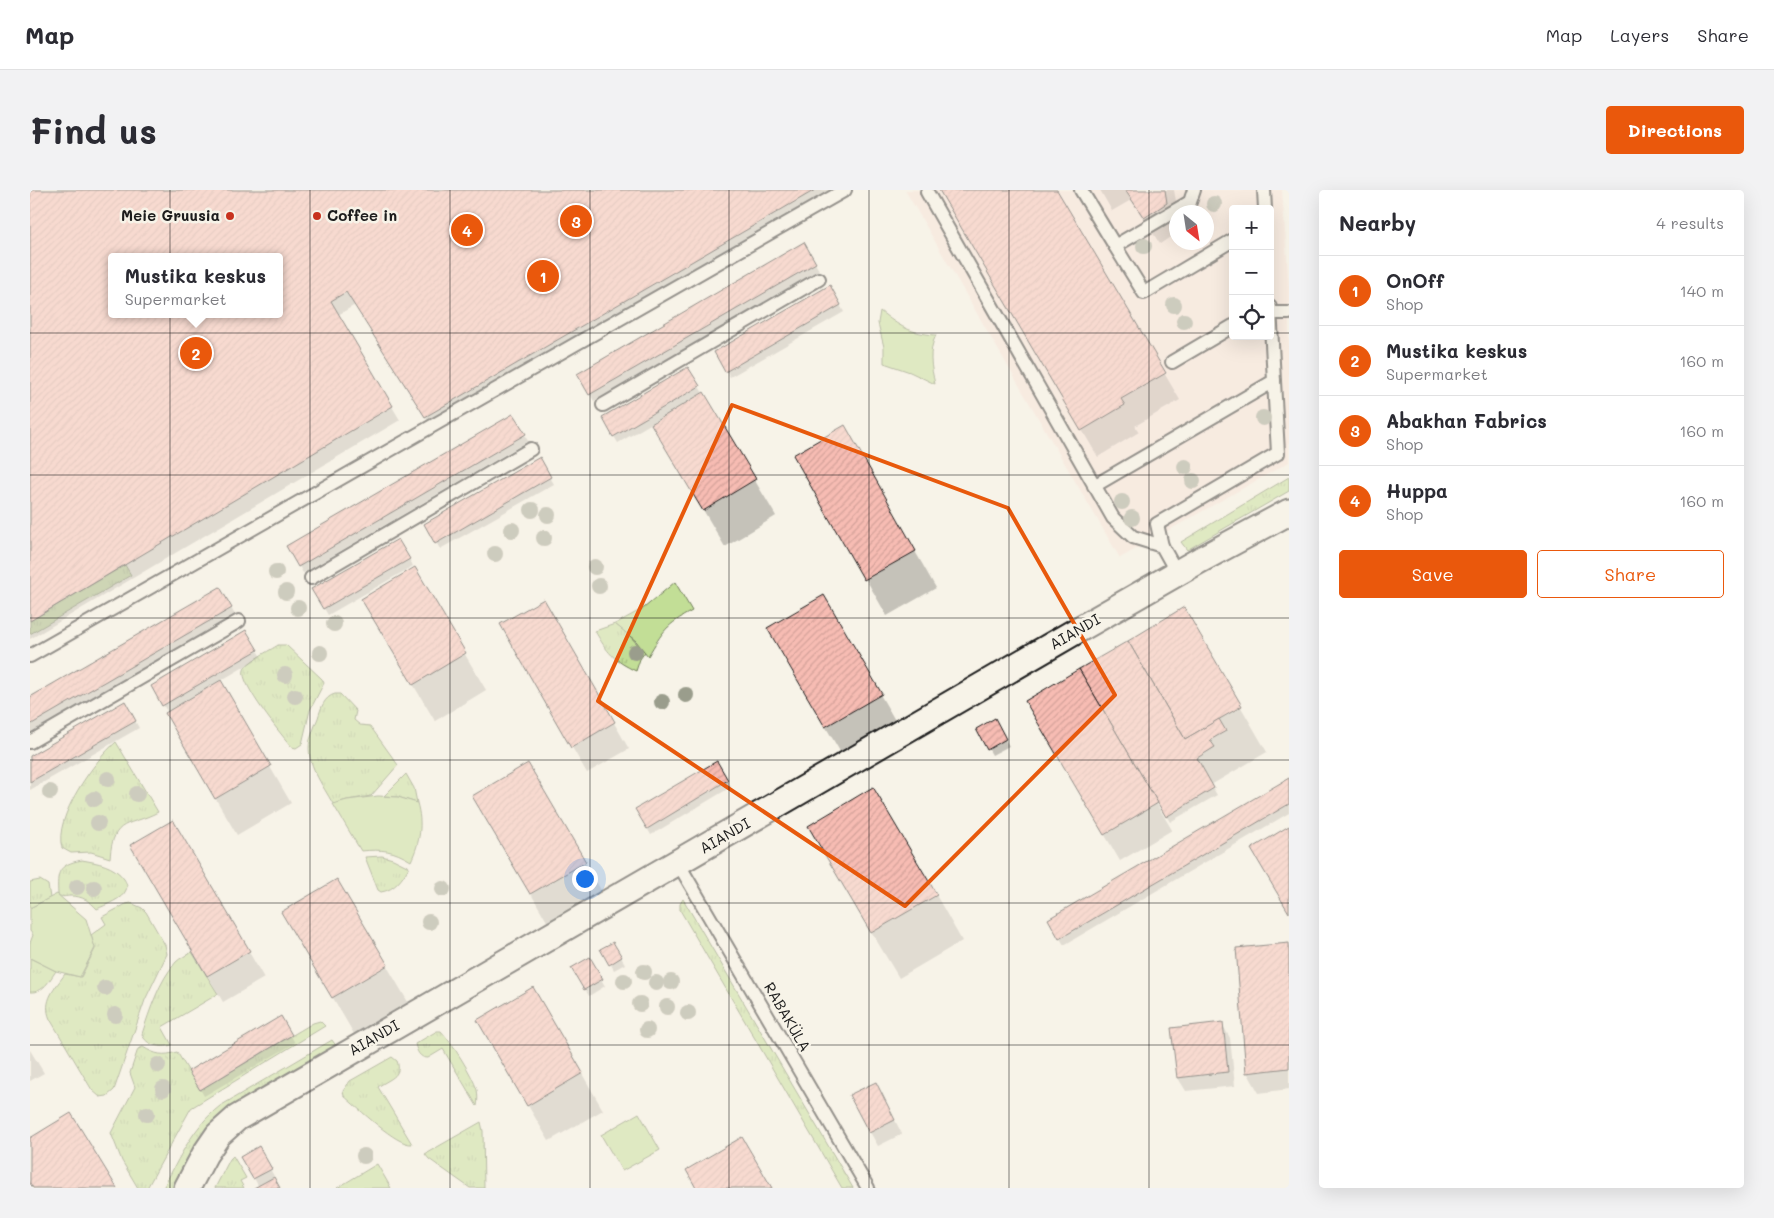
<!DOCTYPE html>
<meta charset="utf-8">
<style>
:root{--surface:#fff;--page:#f2f2f3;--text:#2b2b33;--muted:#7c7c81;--line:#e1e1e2;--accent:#ea580c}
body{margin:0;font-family:Mali,sans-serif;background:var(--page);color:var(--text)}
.controls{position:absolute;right:15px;top:15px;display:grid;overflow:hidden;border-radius:5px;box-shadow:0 5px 20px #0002}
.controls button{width:45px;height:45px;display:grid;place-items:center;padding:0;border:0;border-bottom:1px solid var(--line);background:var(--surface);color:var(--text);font:25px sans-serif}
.compass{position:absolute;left:1139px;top:15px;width:45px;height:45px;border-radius:50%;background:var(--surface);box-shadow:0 5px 20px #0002;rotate:150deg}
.you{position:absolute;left:554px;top:688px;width:18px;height:18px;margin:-12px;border:4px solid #fff;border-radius:50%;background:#1a73e8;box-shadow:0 0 0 8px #1a73e833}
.badge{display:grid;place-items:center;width:32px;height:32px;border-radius:50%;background:var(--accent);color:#fff;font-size:16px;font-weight:700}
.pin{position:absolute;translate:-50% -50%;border:2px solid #fff;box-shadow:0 1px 5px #0006}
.popup{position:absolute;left:78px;top:63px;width:175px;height:65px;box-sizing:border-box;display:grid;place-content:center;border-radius:5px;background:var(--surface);filter:drop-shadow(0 1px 4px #0005);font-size:16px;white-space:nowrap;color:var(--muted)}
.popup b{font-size:19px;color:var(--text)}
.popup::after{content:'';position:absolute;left:50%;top:100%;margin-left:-10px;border:10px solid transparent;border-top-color:var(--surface)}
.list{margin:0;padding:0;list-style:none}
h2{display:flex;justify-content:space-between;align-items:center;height:65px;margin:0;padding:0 20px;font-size:21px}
h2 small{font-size:16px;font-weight:400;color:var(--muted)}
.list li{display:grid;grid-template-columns:32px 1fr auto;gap:15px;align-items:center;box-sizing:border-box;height:70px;padding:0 20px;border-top:1px solid var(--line)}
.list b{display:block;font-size:19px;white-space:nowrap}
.list p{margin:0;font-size:16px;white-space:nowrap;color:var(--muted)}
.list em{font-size:16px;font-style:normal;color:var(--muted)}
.actions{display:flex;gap:10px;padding:15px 20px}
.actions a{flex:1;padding:11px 0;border:1px solid var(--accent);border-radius:5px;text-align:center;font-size:18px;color:var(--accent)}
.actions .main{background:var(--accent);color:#fff}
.icon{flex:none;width:28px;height:28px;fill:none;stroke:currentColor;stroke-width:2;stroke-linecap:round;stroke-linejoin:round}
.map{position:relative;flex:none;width:1259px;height:998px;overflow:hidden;border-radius:5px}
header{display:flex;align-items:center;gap:30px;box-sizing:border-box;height:70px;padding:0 25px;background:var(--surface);border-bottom:1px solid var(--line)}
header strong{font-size:24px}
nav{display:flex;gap:28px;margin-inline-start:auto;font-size:18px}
.intro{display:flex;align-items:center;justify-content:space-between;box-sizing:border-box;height:120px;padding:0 30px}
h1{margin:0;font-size:35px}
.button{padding:12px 22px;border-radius:5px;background:var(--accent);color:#fff;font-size:18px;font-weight:700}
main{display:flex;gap:30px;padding:0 30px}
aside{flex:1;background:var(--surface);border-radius:5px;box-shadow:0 5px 20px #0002}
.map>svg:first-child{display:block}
</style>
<header>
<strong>Map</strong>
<nav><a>Map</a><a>Layers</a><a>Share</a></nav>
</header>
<div class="intro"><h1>Find us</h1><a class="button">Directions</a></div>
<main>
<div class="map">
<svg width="1259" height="998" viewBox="0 0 1259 998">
<defs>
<pattern id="grass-tufts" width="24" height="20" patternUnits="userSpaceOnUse" patternTransform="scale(1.25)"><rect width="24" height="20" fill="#c2de96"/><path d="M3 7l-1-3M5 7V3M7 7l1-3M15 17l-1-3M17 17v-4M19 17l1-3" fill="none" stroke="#a6be81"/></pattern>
<pattern id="building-hatch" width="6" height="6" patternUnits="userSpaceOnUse" patternTransform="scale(1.25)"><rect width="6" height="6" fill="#f7bcb3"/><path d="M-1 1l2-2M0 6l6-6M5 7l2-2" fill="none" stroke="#d3a199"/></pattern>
</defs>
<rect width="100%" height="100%" fill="#f7f3e8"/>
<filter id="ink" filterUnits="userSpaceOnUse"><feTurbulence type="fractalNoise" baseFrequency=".02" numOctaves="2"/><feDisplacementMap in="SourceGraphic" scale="10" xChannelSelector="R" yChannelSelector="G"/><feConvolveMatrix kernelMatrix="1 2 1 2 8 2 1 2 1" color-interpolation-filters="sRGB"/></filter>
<g filter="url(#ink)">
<path fill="#f7e2d8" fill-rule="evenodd" d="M875,0H1252L1259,98V272L1090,368ZM1203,19H1240V146H1203ZM1146,22H1176V52H1146Z"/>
<g fill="url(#grass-tufts)" stroke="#6f7d59">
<polygon points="1259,287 1259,301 1157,360 1151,352"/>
<polygon points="95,375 101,385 0,444 0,431"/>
<path d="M585,434L597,443L615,462L610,469L606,481C584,471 577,462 565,441Z"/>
<path d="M248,455H256L292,489L294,493L280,520L272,554L266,558L262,557C252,546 209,493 214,480C216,472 241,460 248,455Z"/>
<path d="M305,504H310L326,521L324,530L330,535L340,536L368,575L341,606L317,610L303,614C293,595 275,573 280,550C282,543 285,535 288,528C291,518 294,507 305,504Z"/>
<path d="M86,552L128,622C100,637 83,627 80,668L61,662L41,663L32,658C23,628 64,571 86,552Z"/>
<polygon points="376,584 384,598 387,613 368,607 354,606"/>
<path d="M352,666L363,669L379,677C373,688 365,700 351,702L348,700L335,667Z"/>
<path d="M52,670C68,673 84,675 94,689C96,692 98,696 96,700C93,709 75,715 67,719C60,711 52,706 41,706C35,706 33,708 28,705C27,682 27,675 52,670Z"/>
<polygon points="10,690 18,695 20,708 0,718 0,692"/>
<polygon points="653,709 823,998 812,998 650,720 650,714"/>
<path d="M101,713L112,718L116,722L135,755L137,764L115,810L84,900L77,906L70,907L62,900L20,829C12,811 25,798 35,784L51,787L65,759L61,745L76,734L72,727L96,714Z"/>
<path d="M162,762L188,804L132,837L142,855C131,858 116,856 112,844C120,820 129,791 146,772C150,768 157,765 162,762Z"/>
<path d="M0,768L26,781C19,791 13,803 0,802Z"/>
<path d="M290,831L295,836L161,918L117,998H108L92,971L81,943L105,897L100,883L108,859L113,857C126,865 133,866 147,862L170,900L283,833Z"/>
<path d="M407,841H411C422,853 442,884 447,900C448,905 448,911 447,916L413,859L398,868C389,868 387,861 385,854Z"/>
<path d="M302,850L307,857L165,960L144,998H133C150,967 162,938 190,916Z"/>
<path d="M362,867L367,871C373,887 358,889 348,897L382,954C367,956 327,917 314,906L313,901L320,891Z"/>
<polygon points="451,932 453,941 454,998 440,998 399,969 395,964"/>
<polygon points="203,966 216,988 210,991 214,998 185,998 200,969"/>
</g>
<g fill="#c2de96" stroke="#6f7d59">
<path d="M850,121C870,137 880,143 906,145C898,161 901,177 905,194L880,182L854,173V157L848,133Z"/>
<path d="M645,392L662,421C636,435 633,441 618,466L606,451L585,434L614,418Z"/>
<path d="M348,606L368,607L387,613C393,634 390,652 381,671C363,660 353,659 331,661L303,614L317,610Z"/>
<polygon points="27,704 56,729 65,758 50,787 26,781 0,768 0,753 3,745 0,741 0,718"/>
<polygon points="609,923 630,960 592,981 571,945"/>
<polygon points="347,974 361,998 307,998"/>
</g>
<g fill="#0003" fill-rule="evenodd">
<path d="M5,0H816L404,240L325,115L308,125L370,230L0,449V3ZM82,67H250V124H82Z"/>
<polygon points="910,0 1026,0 1150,210 1105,236 1109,242 1068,267"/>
<polygon points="1070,0 1144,0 1148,22 1146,22 1146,43 1130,54 1101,10 1082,21"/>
<polygon points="773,53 789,80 564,211 548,185"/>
<polygon points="800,97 814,122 700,187 686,163"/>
<polygon points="658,178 746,326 695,357 622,233 588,253 573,228"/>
<polygon points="483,225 498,251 273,383 258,357"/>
<polygon points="814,237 906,398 857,426 765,265"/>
<polygon points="509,269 524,294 410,359 396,335"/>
<polygon points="368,350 383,376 298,425 283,400"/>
<polygon points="384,378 456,500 405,531 354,446"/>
<polygon points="190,398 205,425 0,544 0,509"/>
<polygon points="793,406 877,551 822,582 738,438"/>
<polygon points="514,411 599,559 557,583 471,435"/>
<polygon points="1154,419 1237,562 1181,595 1187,605 1140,632 1098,561 1096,562 1142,640 1090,671 997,511"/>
<polygon points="216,442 231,467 190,491 261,613 207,645 136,524 138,523 122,496"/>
<polygon points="95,513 109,538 0,600 0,567"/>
<polygon points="964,530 979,556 962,565 947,539"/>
<polygon points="686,573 701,597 621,645 607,620"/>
<polygon points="1259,589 1259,623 1034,755 1019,730"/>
<polygon points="143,631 234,788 193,812 102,656"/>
<polygon points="465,642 555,672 576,709 522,740"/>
<polygon points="806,683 906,705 932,751 869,788"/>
<polygon points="307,691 378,812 324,844 253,722"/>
<polygon points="583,753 595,774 584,780 572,759"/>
<polygon points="1259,754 1259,899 1229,903 1217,882"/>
<polygon points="559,769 575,796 559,806 543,778"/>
<polygon points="503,799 573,920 519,951 448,831"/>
<polygon points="251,828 265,853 174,906 160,881"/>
<polygon points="1192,834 1200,848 1205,896 1156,901 1148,888"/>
<polygon points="0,860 14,883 0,891"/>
<polygon points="853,907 872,944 848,956 840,942"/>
<polygon points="228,958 244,986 242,987 249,998 227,998 229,997 212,967"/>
</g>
<g fill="url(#building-hatch)" stroke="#1c1c1c" fill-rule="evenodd">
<path d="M3,0H785L395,227L316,102L301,111L363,216L0,431V2ZM82,67H250V124H82Z"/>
<polygon points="909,0 1027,0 1136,183 1091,209 1095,215 1051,241"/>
<polygon points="1095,0 1135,0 1137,13 1114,28"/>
<polygon points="774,52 786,73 559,205 547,184"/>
<polygon points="800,95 811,115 695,182 684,162"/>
<polygon points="658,177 670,196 583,247 572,227"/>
<polygon points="674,202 726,289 673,321 621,234"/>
<polygon points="483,224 496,244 268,377 256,356"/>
<polygon points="815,235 886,361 834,390 763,265"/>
<polygon points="510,267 521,287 405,354 394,334"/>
<polygon points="368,349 380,369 293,419 281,399"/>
<polygon points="385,377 436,463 383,495 331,409"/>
<polygon points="190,397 202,418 0,535 0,507"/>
<polygon points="794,405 852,504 795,537 737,438"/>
<polygon points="514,409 585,532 541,558 470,434"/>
<polygon points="1154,417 1212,516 1155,549 1098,451"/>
<polygon points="216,440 228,460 132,516 121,496"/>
<polygon points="1098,451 1155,549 1189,529 1196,541 1180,550 1185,557 1167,568 1184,598 1136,627 1049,479"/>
<polygon points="1049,479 1128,613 1074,645 995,511"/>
<polygon points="191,490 241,576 185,609 135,523"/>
<polygon points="95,511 106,531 0,592 0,566"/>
<polygon points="965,528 976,549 957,560 946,539"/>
<polygon points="687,571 698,590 617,639 605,619"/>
<polygon points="498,573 556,672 500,704 442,606"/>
<polygon points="1259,588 1259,614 1029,749 1018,729"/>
<polygon points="843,597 907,705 841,743 778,636"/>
<polygon points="143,630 220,761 177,786 100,655"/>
<polygon points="1259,636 1259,723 1221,659"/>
<polygon points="307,689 358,775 302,808 251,722"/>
<polygon points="583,752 592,767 579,775 570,759"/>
<polygon points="1259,753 1259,878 1216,883 1206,758"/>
<polygon points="560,767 573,789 554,800 541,778"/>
<polygon points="503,797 553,883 497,916 447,830"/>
<polygon points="251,826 262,845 170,900 158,881"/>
<polygon points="1193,832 1198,882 1147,888 1141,838"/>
<polygon points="846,892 865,930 839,943 819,905"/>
<polygon points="41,923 87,998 3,998 0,993 0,948"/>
<polygon points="712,947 742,998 666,998 656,980"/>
<polygon points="229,956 242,979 223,989 210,967"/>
<polygon points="244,987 250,998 224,998"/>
</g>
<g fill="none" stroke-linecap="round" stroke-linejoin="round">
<defs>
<g id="service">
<polyline points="1051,0 1085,56"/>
<polyline points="1164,0 1160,12 1085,56 1114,103 1203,50"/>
<polyline points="1234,0 1235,19"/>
<polyline points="897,2 1083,328 1103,347 1132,356 1147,383"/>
<polyline points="1240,123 1259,123"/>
<polyline points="1142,172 1203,136"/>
<polyline points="573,215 789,89"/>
<polyline points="1064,296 1244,191 1240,117"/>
<polyline points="1132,356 1127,334 1248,263 1244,191"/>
<polyline points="281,388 501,259"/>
<polyline points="0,466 815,0"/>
<polyline points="0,552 209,431"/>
<polyline points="648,673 838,998"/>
</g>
<polyline id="minor" points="157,998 175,964 188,945 207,928 1053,437 1170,370 1259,322"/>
</defs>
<use href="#service" stroke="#1c1c1c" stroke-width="16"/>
<use href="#minor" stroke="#1c1c1c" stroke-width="29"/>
<use href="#service" stroke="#f7f3e8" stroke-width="12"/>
<use href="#minor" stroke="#f7f3e8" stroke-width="25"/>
</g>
<g fill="#9a9d8c">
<circle cx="1184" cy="14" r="8"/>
<circle cx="1114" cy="56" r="8"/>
<circle cx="1144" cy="115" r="8"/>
<circle cx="1154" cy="131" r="8"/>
<circle cx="1233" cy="228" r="8"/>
<circle cx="1155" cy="277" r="8"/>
<circle cx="1163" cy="291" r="8"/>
<circle cx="1092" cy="312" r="8"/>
<circle cx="502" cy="320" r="8"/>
<circle cx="518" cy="325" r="8"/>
<circle cx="1102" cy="328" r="8"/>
<circle cx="482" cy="340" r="8"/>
<circle cx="514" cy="348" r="8"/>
<circle cx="465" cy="364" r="8"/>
<circle cx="565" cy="377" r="8"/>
<circle cx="246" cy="382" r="8"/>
<circle cx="569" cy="396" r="8"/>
<circle cx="256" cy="402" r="8"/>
<circle cx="268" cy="418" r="8"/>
<circle cx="304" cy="434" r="8"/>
<circle cx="605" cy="462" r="8"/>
<circle cx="290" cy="463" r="8"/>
<circle cx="255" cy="485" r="8"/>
<circle cx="656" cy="505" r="8"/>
<circle cx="265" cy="506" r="8"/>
<circle cx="632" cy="512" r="8"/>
<circle cx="78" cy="589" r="8"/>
<circle cx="20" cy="602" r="8"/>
<circle cx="107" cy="604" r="8"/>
<circle cx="64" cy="609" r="8"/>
<circle cx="68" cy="633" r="8"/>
<circle cx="47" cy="697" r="8"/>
<circle cx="64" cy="698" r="8"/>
<circle cx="413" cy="699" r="8"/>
<circle cx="399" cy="732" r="8"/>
<circle cx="614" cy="782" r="8"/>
<circle cx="594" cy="791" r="8"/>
<circle cx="641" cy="792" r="8"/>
<circle cx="626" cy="793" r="8"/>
<circle cx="75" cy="798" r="8"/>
<circle cx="610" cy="814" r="8"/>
<circle cx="637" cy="817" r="8"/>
<circle cx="658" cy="823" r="8"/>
<circle cx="85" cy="825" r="8"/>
<circle cx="617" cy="840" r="8"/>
<circle cx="128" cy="875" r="8"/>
<circle cx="133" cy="899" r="8"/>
<circle cx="117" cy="924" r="8"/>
<circle cx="334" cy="966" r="8"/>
</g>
</g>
<path d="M0 0H1259V998H0ZM702,215L978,318L1085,505L875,716L568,511Z" fill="#f7f3e8" fill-opacity=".55" fill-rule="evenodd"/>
<path fill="none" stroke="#e8590c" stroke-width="4" stroke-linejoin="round" d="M702,215L978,318L1085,505L875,716L568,511Z"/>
<path fill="none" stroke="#1c1c1c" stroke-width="1" stroke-opacity="0.55" d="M140,0V998M280,0V998M420,0V998M560,0V998M699,0V998M839,0V998M979,0V998M1119,0V998M0,143H1203M1240,143H1259M0,285H1259M0,428H1259M0,570H1259M0,713H1259M0,855H1259"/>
<g fill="#c8321e" stroke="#f7f3e8" stroke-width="2">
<circle cx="200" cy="26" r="5"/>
<circle cx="287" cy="26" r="5"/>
</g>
<g text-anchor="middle" stroke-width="5" stroke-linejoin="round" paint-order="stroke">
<g font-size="15" font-weight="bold" fill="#1c1c1c" stroke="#f7f3e8" text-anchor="end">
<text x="190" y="31">Meie Gruusia</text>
<text x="297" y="31" text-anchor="start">Coffee in</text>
</g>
<g font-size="15" fill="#1c1c1c" stroke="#f7f3e8">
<text transform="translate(1045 442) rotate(-30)" y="5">AIANDI</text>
<text transform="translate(695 646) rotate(-30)" y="5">AIANDI</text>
<text transform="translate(757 827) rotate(60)" y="5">RABAKÜLA</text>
<text transform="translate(344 848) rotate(-30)" y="5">AIANDI</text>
</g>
</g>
</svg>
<div class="controls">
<button>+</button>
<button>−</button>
<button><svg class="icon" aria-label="locate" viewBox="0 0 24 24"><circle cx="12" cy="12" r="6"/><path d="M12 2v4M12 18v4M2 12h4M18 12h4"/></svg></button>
</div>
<svg class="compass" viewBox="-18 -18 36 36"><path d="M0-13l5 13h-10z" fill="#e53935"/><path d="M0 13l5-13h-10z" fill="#7c7c81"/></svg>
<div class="you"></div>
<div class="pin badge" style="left:513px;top:86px">1</div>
<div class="pin badge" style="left:166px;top:163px">2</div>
<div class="popup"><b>Mustika keskus</b>Supermarket</div>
<div class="pin badge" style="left:546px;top:31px">3</div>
<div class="pin badge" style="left:437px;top:40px">4</div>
</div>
<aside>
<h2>Nearby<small>4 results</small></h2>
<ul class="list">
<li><span class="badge">1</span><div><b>OnOff</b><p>Shop</p></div><em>140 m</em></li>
<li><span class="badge">2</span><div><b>Mustika keskus</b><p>Supermarket</p></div><em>160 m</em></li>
<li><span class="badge">3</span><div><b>Abakhan Fabrics</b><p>Shop</p></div><em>160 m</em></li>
<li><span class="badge">4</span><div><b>Huppa</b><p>Shop</p></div><em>160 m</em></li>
</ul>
<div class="actions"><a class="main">Save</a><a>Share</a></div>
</aside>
</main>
